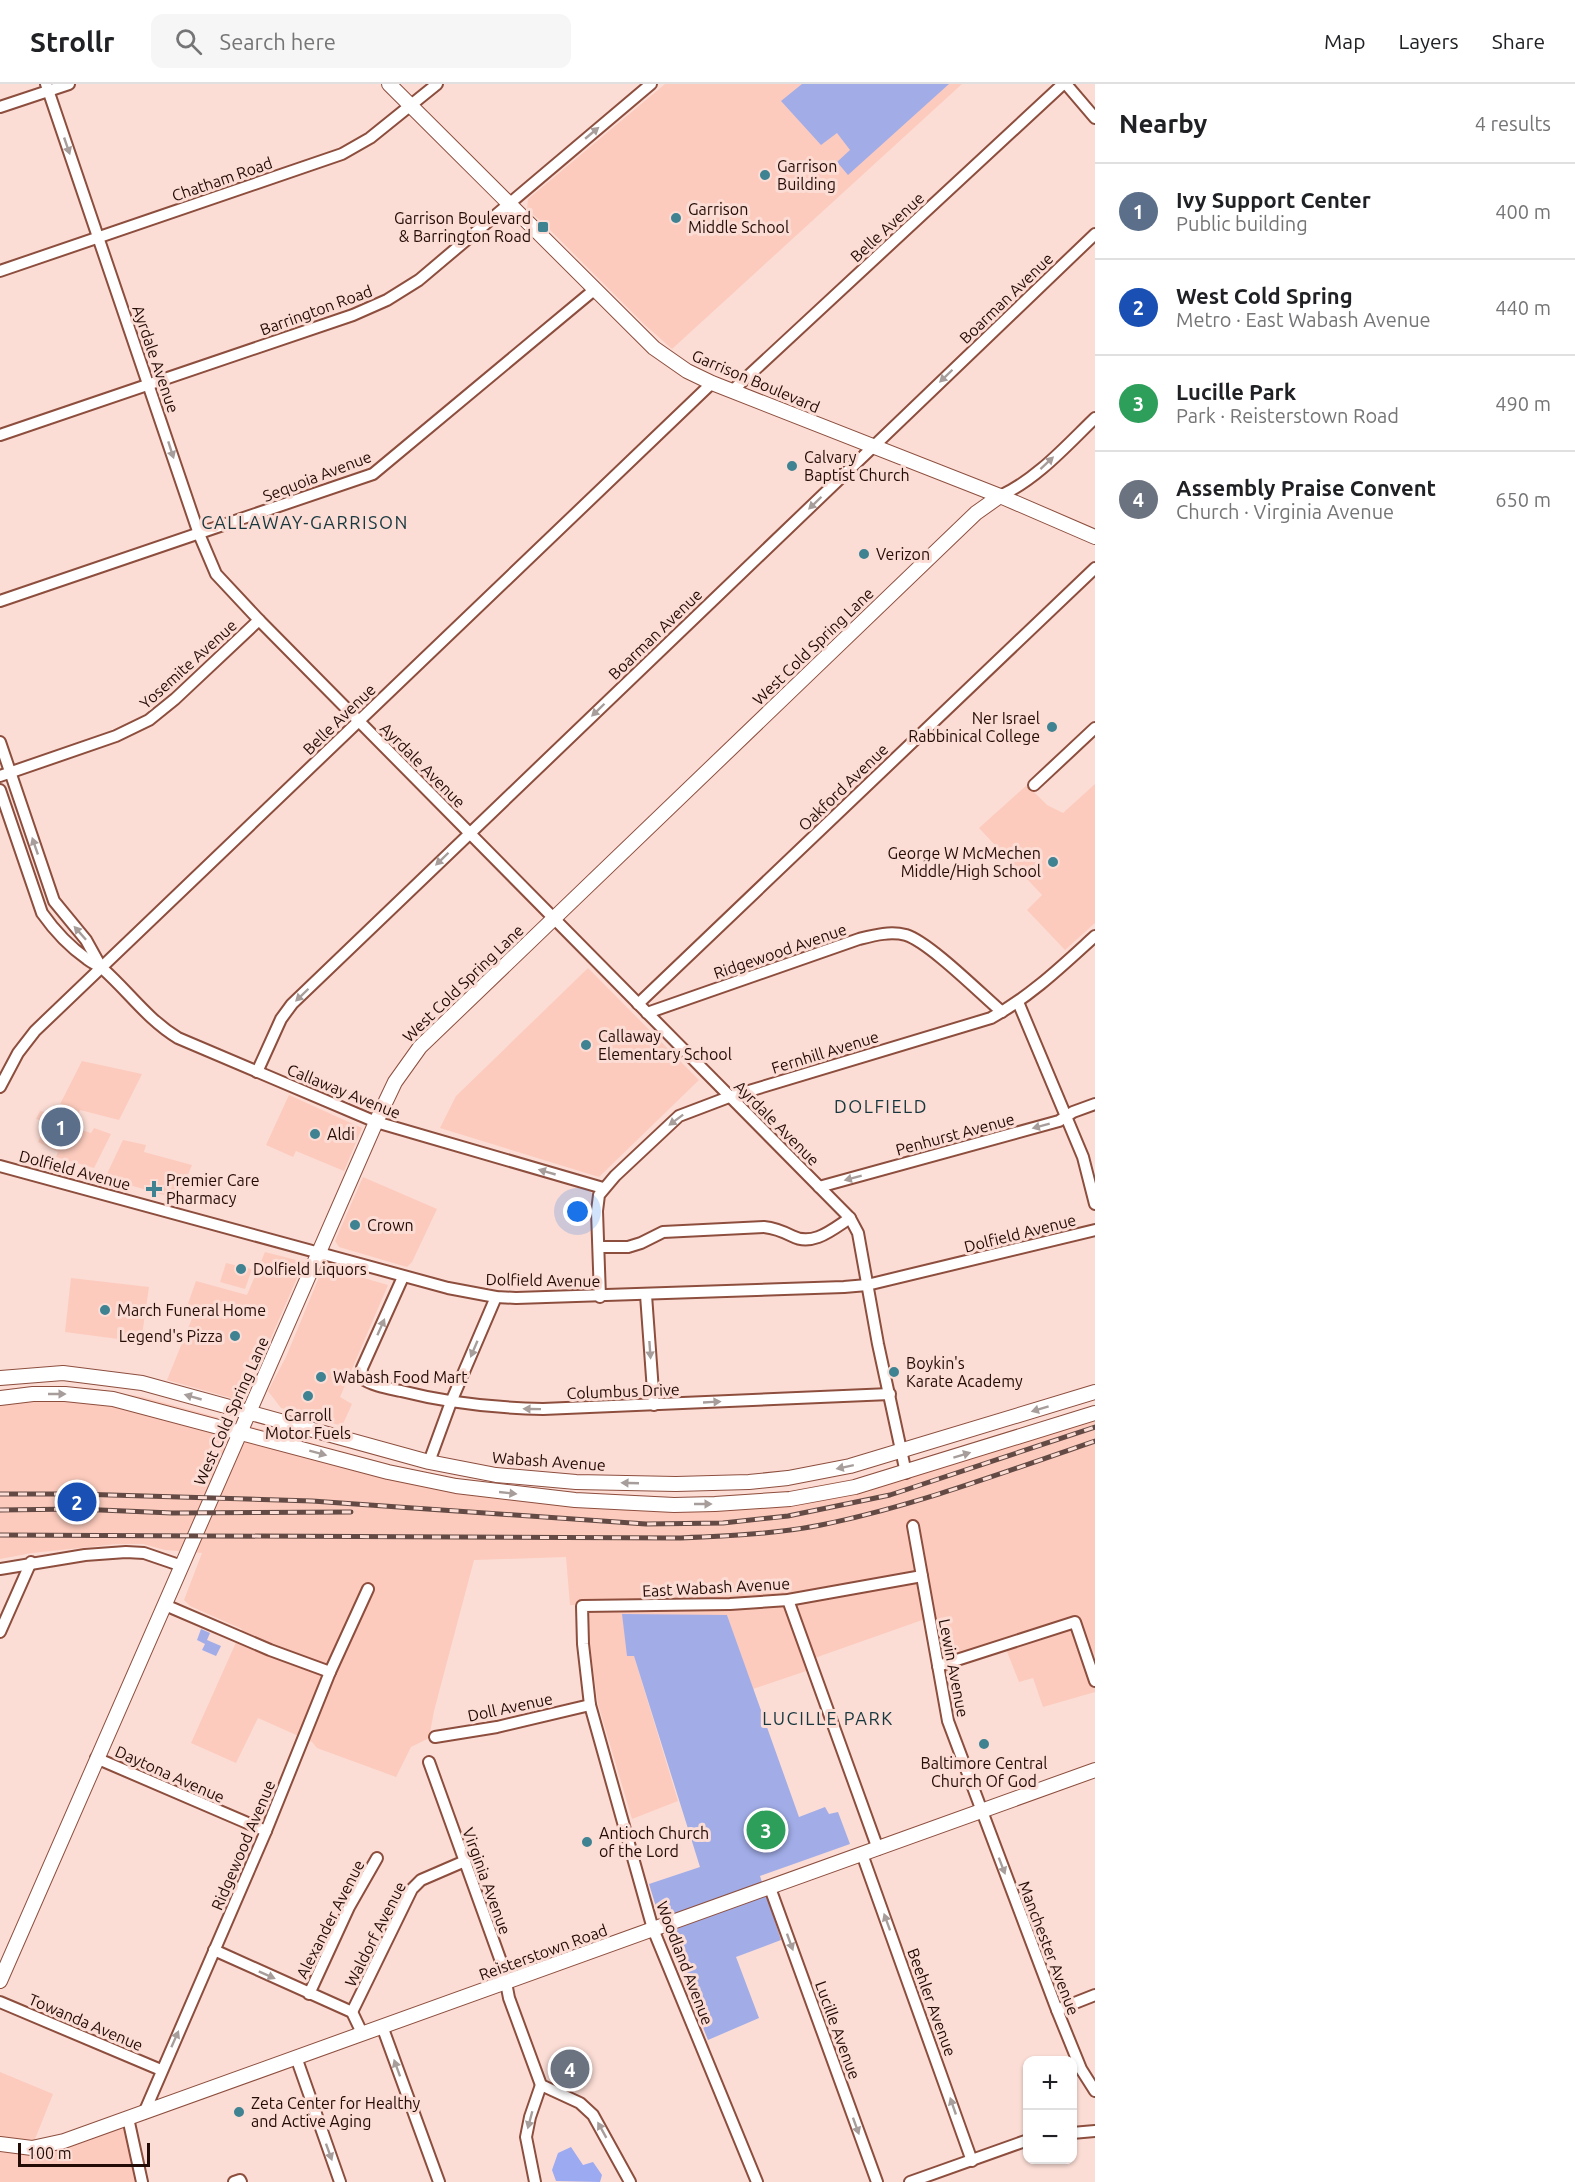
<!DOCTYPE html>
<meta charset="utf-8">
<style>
:root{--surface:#fff;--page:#f6f6f6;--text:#202124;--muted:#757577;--line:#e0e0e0;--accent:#3f8292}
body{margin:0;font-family:Ubuntu,sans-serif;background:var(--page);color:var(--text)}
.controls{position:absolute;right:18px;bottom:18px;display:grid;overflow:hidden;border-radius:12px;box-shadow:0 2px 4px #0004}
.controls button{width:54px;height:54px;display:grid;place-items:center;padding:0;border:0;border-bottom:2px solid var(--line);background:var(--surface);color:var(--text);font:30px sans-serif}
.scale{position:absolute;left:18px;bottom:15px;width:132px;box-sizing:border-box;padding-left:6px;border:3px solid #240c06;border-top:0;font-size:16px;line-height:21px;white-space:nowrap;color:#240c06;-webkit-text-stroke:4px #fbddd5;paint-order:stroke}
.you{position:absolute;left:578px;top:1128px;width:21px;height:21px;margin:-15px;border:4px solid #fff;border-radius:50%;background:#1a73e8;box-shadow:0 0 0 9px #1a73e833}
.badge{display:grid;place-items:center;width:39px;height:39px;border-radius:50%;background:var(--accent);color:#fff;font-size:20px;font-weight:700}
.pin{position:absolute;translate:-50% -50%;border:3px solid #fff;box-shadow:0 2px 6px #0006}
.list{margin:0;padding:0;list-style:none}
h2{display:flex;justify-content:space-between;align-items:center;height:78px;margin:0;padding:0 24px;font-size:26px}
h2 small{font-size:20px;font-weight:400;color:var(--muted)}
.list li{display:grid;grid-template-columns:39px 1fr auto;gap:18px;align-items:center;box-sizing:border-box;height:96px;padding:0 24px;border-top:2px solid var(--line)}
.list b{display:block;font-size:22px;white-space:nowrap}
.list p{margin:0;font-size:20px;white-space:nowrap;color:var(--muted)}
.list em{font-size:20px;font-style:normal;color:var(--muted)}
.icon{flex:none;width:33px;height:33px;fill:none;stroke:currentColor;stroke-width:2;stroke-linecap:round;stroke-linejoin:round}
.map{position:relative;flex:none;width:1095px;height:2098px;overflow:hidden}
header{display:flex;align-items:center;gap:36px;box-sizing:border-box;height:84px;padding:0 30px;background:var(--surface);border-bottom:2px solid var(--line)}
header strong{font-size:28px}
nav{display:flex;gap:33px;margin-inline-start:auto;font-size:21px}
.search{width:420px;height:54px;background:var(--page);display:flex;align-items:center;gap:15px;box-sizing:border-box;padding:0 21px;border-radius:12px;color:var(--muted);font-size:22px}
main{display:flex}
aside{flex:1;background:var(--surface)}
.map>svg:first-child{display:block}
</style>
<header>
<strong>Strollr</strong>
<div class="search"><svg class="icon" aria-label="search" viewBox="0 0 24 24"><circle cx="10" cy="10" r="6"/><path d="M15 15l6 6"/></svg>Search here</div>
<nav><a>Map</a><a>Layers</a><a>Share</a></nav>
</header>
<main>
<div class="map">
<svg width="1095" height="2098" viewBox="0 0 1095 2098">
<rect width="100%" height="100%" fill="#fbddd5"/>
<g fill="#fccbbd">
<polygon points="665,0 962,0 672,265 645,241 547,143 527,125 528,115"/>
<polygon points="1095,700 1095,839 1065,866 1027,826 1042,811 979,744 1027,701 1047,721 1063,729"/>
<polygon points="588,884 699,996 599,1093 440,1044 456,1012"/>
<polygon points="82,977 142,990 119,1036 80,1026 72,1043 91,1049 94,1044 111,1050 94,1084 56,1073 58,1068 38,1058 45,1043 43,1037 36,1035 40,1027 55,1030"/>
<polygon points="289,1011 362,1044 344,1087 296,1067 293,1073 266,1061"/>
<polygon points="123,1056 146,1061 144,1068 192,1081 178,1115 105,1094"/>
<polygon points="363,1093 437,1125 412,1178 407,1183 339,1163 335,1157"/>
<polygon points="265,1168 304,1178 246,1311 243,1315 238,1316 167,1296 195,1227 186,1225 196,1197 247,1211"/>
<polygon points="226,1179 252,1185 245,1205 220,1198"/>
<polygon points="326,1183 388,1201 340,1313 352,1320 342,1342 281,1324 268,1307 286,1273 322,1186"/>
<polygon points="71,1194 149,1203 141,1258 65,1248"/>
<polygon points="32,1302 90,1304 143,1313 389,1380 457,1394 576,1408 675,1413 715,1412 789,1407 853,1395 1095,1321 1095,1608 1043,1623 1033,1594 1019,1598 1004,1560 938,1582 928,1534 809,1576 812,1585 753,1605 727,1531 715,1531 634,1572 678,1717 632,1735 598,1620 584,1521 570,1521 566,1473 474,1476 434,1627 429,1654 411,1663 396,1693 317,1664 312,1658 258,1634 236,1679 191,1659 242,1545 190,1522 184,1516 202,1469 165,1466 143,1460 117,1460 32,1469 0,1475 0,1306"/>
<polygon points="0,1988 53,2010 31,2065 127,2033 141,2098 0,2098"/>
</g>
<g fill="#a2ade8">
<polygon points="802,0 949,0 848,91 837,78 850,66 837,49 821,61 781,17"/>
<polygon points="622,1530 727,1531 799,1733 825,1723 829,1730 838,1728 850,1760 760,1792 781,1856 736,1873 759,1934 708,1956 657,1826 649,1800 700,1783 634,1572 627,1572"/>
<polygon points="201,1545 210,1549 207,1556 221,1562 216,1572 202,1566 205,1560 197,1556"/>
</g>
<polygon fill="#9caaf2" points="571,2063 583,2081 593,2078 602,2091 600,2098 556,2097 552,2086 558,2069"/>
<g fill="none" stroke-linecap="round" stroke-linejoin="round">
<defs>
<g id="minor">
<polyline points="46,0 199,450 216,490 259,536 850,1134 858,1149 878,1260 906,1389"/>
<polyline points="1066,0 1095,34"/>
<polyline points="0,23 69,0"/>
<polyline points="0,187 342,70 370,54 437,0"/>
<polyline points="732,307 1063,0"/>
<polyline points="0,351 353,231 387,216 419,196 651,0"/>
<path d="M1000,412C1037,395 1066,362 1095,334"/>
<polyline points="0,517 373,390 594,206"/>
<polyline points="0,658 54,817 86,856 101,883"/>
<polyline points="0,692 116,652 149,636 175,615 259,536"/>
<polyline points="1034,701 1095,644"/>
<path d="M0,706L42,829C54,846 70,863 87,875C92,879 98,881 103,885C129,908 147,935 178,954L376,1038L603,1104"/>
<polyline points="1018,918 1083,1073 1095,1120"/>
<polyline points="638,920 1095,484"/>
<path d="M647,929L859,855C875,851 890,847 906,851C929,858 981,910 1002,928"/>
<polyline points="257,988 281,935 292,920 1095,150"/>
<polyline points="0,1003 18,969 35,947 712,299"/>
<polyline points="0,1082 448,1204 496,1213 516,1214 844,1203 867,1201 1095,1146"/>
<polyline points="819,1103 1059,1037 1073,1028 1095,1020"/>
<path d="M599,1163H628L641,1159L663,1148L764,1143C775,1144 782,1147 792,1152C813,1163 833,1145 850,1134"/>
<path d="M403,1193L362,1284L361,1294C373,1302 387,1304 401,1307C448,1319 495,1324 543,1325L890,1310"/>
<polyline points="646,1211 654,1321"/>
<path d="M600,1213L597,1127L599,1111L615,1092L679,1032L729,1013L991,934C1031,912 1062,882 1095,852"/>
<polyline points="429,1378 451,1318 496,1213"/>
<polyline points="913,1442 948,1637 1057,1926 1081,1985 1095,2007"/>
<polyline points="0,1485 85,1471 126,1468 144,1469 182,1482"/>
<polyline points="788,1516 878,1765"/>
<polyline points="165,1521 270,1566 330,1588"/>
<polyline points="0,1548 31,1478"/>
<polyline points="938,1582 1075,1538 1095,1597"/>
<polyline points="435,1653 497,1643 590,1621"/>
<polyline points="96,1674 266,1747"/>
<polyline points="429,1678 503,1883 509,1914 541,2001 580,2019 593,2031 630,2098"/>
<polyline points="862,1770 972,2077"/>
<polyline points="770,1804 877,2098"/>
<polyline points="214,1866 352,1928 362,1949"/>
<polyline points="309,1910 349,1823 377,1774"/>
<polyline points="0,1918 161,1986"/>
<polyline points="1057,1926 1095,1911"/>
<polyline points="352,1928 412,1805 421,1796 465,1777"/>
<polyline points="382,1942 439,2098"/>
<polyline points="296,1973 340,2098"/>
<polyline points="144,2029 266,1747 330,1588 368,1505"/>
<polyline points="128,2034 142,2098"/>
<polyline points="1072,2049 1095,2047"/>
<polyline points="234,2098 240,2096 241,2098"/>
<polyline points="535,2098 526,2053 530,2033 541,2001"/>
<polyline points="757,2098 653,1845 590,1621 583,1560 582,1522 730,1520 788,1516 922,1492"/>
<polyline points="910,2098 1028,2056"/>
</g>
<g id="major">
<polyline points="389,0 654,264 687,287 712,299 1000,412 1095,453"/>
<polyline points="0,1294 63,1289 142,1299 429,1378 496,1391 576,1398 676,1400 749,1398 788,1394 850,1382 1095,1308"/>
<polyline points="0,1314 33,1310 65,1310 113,1315 388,1388 456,1402 575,1416 674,1421 715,1420 790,1415 855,1403 1095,1329"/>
<polyline points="0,1897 376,1038 395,998 420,963 976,429 1000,412"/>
<polyline points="0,2060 32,2064 64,2057 1095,1686"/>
</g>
</defs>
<use href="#minor" stroke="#8d4e3e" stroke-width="14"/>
<use href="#major" stroke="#8d4e3e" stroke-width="16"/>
<use href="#minor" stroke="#fff" stroke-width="10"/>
<use href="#major" stroke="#fff" stroke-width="14"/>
<defs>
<g id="rail">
<polyline points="0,1410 77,1410 312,1417 646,1440 723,1439 788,1432 890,1411 1095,1343"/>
<polyline points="0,1426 77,1425 172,1429 351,1428"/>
<path d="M0,1451L680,1454C727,1452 775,1450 821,1441C914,1422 1005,1388 1095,1357"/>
</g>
</defs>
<use href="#rail" stroke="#644a44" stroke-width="5"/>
<use href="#rail" stroke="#fbddd5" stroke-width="3" stroke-dasharray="9" stroke-linecap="butt"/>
</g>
<defs><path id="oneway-solid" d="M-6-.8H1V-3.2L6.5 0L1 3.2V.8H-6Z" transform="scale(1.5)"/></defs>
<g fill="#a79e9b">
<use href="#oneway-solid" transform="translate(592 49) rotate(-40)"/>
<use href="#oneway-solid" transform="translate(67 62) rotate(71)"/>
<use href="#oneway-solid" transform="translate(946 292) rotate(136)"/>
<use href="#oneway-solid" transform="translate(171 366) rotate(72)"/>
<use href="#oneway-solid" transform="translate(1047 379) rotate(-43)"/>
<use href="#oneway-solid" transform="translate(815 419) rotate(136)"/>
<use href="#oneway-solid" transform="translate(598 626) rotate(136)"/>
<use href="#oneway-solid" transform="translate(35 762) rotate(-109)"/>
<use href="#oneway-solid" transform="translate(442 775) rotate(136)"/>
<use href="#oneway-solid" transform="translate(80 849) rotate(-132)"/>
<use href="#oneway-solid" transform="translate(302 911) rotate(136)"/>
<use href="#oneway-solid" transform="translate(676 1036) rotate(143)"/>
<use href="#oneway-solid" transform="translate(1041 1042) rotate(165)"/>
<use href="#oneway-solid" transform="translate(547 1088) rotate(-164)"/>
<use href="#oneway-solid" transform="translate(853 1094) rotate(165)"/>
<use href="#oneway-solid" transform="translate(381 1243) rotate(-66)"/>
<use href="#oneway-solid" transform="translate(474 1265) rotate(113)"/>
<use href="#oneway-solid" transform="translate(650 1266) rotate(86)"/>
<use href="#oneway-solid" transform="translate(57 1310)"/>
<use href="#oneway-solid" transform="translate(193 1313) rotate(-164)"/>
<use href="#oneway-solid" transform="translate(712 1318) rotate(-3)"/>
<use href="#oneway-solid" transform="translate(532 1325) rotate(-179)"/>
<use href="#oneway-solid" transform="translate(1040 1325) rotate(163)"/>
<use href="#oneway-solid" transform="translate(318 1369) rotate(15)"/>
<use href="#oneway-solid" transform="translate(962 1371) rotate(-17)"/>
<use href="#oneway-solid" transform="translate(845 1383) rotate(168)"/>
<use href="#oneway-solid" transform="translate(630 1399) rotate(-178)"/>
<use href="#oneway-solid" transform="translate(508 1409) rotate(6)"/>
<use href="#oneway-solid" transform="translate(703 1420)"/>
<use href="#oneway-solid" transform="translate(1002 1782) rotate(69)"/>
<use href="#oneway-solid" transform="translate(887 1838) rotate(-110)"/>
<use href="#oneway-solid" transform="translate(790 1858) rotate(70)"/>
<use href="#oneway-solid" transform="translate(267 1891) rotate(24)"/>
<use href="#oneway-solid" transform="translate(175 1955) rotate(-66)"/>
<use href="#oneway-solid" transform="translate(397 1984) rotate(-110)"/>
<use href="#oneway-solid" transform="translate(953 2022) rotate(-109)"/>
<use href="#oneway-solid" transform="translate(530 2036) rotate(105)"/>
<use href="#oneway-solid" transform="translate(856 2042) rotate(70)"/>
<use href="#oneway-solid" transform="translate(602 2046) rotate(-119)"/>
<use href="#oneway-solid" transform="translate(329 2068) rotate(70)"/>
</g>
<g fill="#3f8292" stroke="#fbddd5" stroke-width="2">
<circle cx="765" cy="91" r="6"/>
<circle cx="676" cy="134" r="6"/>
<rect x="537" y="137" width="12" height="12" rx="3"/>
<circle cx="792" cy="382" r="6"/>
<circle cx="864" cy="470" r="6"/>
<circle cx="1052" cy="643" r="6"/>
<circle cx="1053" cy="778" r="6"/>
<circle cx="586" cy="961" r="6"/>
<circle cx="315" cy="1050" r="6"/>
<path d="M151 1096h6v6h6v6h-6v6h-6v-6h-6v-6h6z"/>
<circle cx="355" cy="1141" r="6"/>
<circle cx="241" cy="1185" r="6"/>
<circle cx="105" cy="1226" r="6"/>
<circle cx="235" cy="1252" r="6"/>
<circle cx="894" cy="1288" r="6"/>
<circle cx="321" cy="1293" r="6"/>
<circle cx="308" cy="1312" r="6"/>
<circle cx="984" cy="1660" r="6"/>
<circle cx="587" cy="1758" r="6"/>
<circle cx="239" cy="2028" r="6"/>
</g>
<g text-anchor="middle" stroke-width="6" stroke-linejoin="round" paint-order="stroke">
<g font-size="16" fill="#240c06" stroke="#fbddd5" text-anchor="start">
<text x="777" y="88">Garrison<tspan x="777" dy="18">Building</tspan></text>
<text x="688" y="131">Garrison<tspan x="688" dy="18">Middle School</tspan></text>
<text x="531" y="140" text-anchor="end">Garrison Boulevard<tspan x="531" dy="18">&amp; Barrington Road</tspan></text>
<text x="804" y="379">Calvary<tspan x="804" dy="18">Baptist Church</tspan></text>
<text x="876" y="476">Verizon</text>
<text x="1040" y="640" text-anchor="end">Ner Israel<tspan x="1040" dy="18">Rabbinical College</tspan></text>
<text x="1041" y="775" text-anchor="end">George W McMechen<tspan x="1041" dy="18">Middle/High School</tspan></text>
<text x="598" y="958">Callaway<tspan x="598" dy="18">Elementary School</tspan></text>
<text x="327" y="1056">Aldi</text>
<text x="166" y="1102">Premier Care<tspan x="166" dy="18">Pharmacy</tspan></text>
<text x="367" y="1147">Crown</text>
<text x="253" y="1191">Dolfield Liquors</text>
<text x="117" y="1232">March Funeral Home</text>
<text x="223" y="1258" text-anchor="end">Legend's Pizza</text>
<text x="906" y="1285">Boykin's<tspan x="906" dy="18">Karate Academy</tspan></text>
<text x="333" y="1299">Wabash Food Mart</text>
<text x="308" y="1337" text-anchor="middle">Carroll<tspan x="308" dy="18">Motor Fuels</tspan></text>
<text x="984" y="1685" text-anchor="middle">Baltimore Central<tspan x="984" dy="18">Church Of God</tspan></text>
<text x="599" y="1755">Antioch Church<tspan x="599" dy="18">of the Lord</tspan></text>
<text x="251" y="2025">Zeta Center for Healthy<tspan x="251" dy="18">and Active Aging</tspan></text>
</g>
<g font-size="16" fill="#240c06" stroke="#fbddd5">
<text transform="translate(222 95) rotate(-19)" y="6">Chatham Road</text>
<text transform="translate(887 143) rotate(-43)" y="6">Belle Avenue</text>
<text transform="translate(1006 214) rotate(-44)" y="6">Boarman Avenue</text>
<text transform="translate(316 226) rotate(-20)" y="6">Barrington Road</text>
<text transform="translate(156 275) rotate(71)" y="6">Ayrdale Avenue</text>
<text transform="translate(756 297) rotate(23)" y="6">Garrison Boulevard</text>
<text transform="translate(317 392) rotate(-21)" y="6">Sequoia Avenue</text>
<text transform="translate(655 550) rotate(-44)" y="6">Boarman Avenue</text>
<text transform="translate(813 562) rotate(-44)" y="6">West Cold Spring Lane</text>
<text transform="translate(188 580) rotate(-42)" y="6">Yosemite Avenue</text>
<text transform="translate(339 635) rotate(-44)" y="6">Belle Avenue</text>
<text transform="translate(423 681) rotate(45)" y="6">Ayrdale Avenue</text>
<text transform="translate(843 703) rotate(-44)" y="6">Oakford Avenue</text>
<text transform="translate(780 867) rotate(-19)" y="6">Ridgewood Avenue</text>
<text transform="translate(463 899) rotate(-44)" y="6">West Cold Spring Lane</text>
<text transform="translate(825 968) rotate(-17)" y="6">Fernhill Avenue</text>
<text transform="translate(344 1007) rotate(22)" y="6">Callaway Avenue</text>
<text transform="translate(777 1039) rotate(45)" y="6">Ayrdale Avenue</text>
<text transform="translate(955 1050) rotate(-15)" y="6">Penhurst Avenue</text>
<text transform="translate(75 1086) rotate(15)" y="6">Dolfield Avenue</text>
<text transform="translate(1020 1149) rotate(-14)" y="6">Dolfield Avenue</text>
<text transform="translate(543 1196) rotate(1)" y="6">Dolfield Avenue</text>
<text transform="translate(623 1307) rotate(-2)" y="6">Columbus Drive</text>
<text transform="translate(231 1327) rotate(-66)" y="6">West Cold Spring Lane</text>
<text transform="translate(549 1377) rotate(4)" y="6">Wabash Avenue</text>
<text transform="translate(716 1503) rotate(-3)" y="6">East Wabash Avenue</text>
<text transform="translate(954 1584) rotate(79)" y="6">Lewin Avenue</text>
<text transform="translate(510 1623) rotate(-12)" y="6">Doll Avenue</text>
<text transform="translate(170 1690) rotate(24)" y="6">Daytona Avenue</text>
<text transform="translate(243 1761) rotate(-67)" y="6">Ridgewood Avenue</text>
<text transform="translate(487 1797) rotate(70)" y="6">Virginia Avenue</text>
<text transform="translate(330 1835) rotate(-63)" y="6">Alexander Avenue</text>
<text transform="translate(375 1850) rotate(-63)" y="6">Waldorf Avenue</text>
<text transform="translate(1049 1864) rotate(69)" y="6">Manchester Avenue</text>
<text transform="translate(543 1868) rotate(-20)" y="6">Reisterstown Road</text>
<text transform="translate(685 1879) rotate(69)" y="6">Woodland Avenue</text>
<text transform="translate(932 1918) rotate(70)" y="6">Beehler Avenue</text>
<text transform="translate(86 1938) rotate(23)" y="6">Towanda Avenue</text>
<text transform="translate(838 1946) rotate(70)" y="6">Lucille Avenue</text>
</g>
<g font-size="18" letter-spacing="1.5" fill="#17373f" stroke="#fbddd5">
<text x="305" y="445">CALLAWAY-GARRISON</text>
<text x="881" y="1029">DOLFIELD</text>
<text x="828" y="1641">LUCILLE PARK</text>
</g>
</g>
</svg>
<div class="controls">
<button>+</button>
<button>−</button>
</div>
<div class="scale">100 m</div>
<div class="you"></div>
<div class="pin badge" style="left:61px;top:1043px;background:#5c6f8a">1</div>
<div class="pin badge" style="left:77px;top:1418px;background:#1a4fb4">2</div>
<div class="pin badge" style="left:766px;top:1746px;background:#2e9e5b">3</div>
<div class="pin badge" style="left:570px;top:1985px;background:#6b7280">4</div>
</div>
<aside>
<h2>Nearby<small>4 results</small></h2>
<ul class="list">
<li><span class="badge" style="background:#5c6f8a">1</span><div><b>Ivy Support Center</b><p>Public building</p></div><em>400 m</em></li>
<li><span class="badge" style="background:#1a4fb4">2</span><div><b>West Cold Spring</b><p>Metro · East Wabash Avenue</p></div><em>440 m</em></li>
<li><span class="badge" style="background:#2e9e5b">3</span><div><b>Lucille Park</b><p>Park · Reisterstown Road</p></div><em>490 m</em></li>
<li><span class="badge" style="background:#6b7280">4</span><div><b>Assembly Praise Convent</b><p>Church · Virginia Avenue</p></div><em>650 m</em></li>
</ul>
</aside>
</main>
